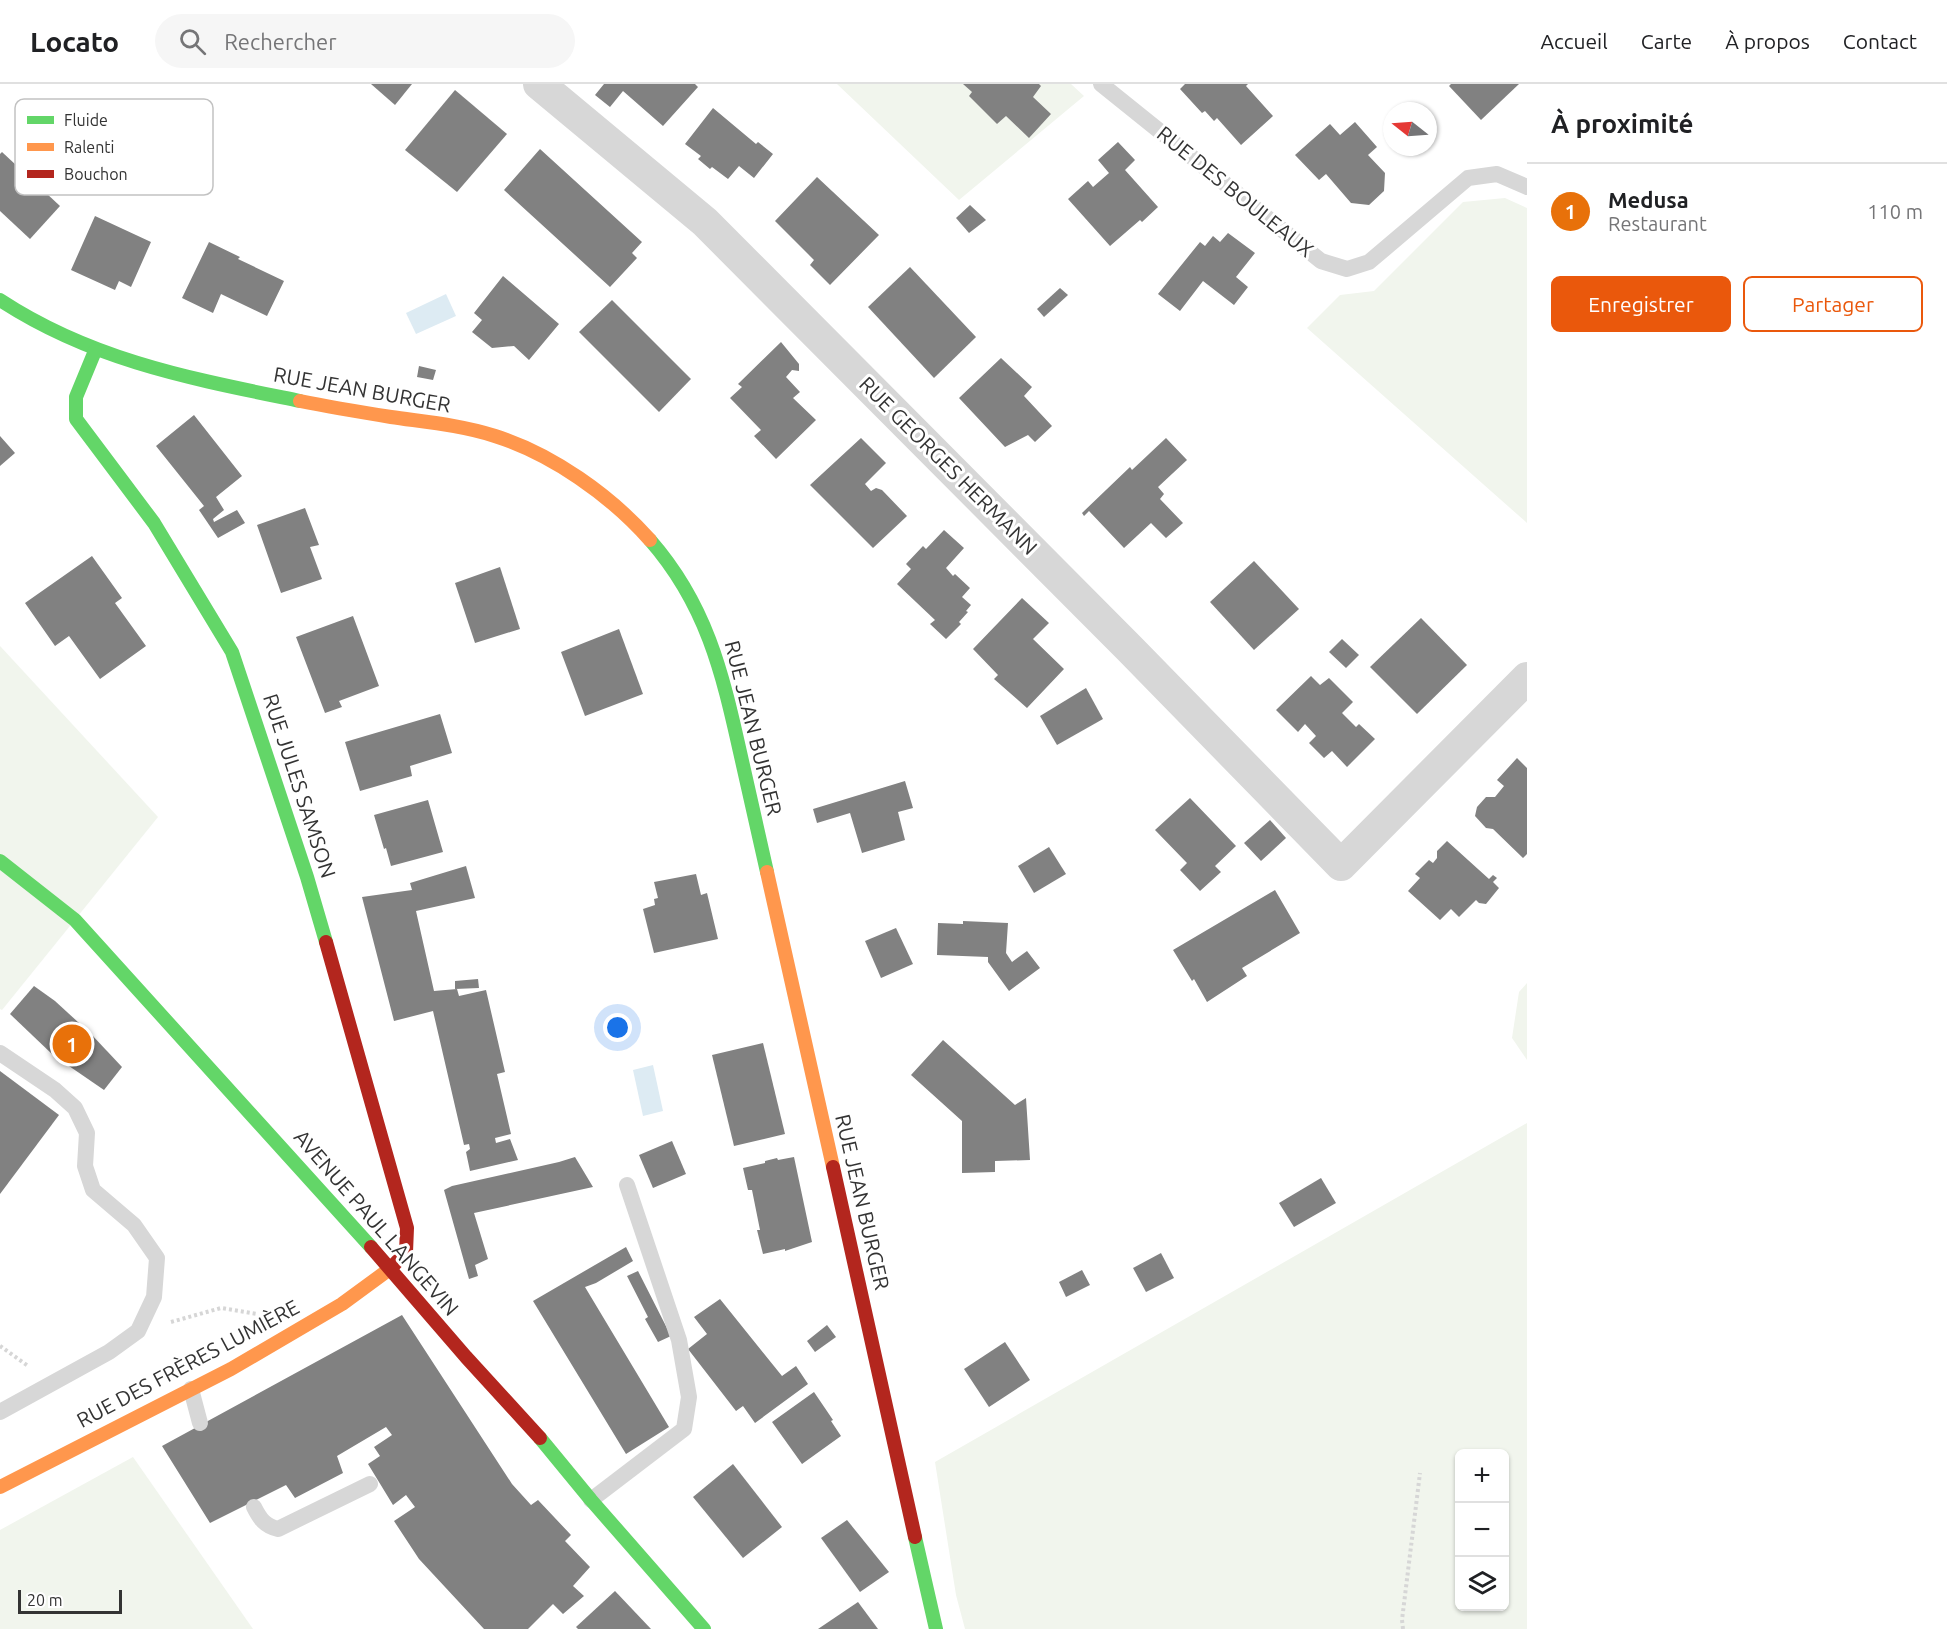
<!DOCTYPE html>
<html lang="fr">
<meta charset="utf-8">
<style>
:root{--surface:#fff;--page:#f6f6f6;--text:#202124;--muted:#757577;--line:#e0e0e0;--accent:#ea580c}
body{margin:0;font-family:Ubuntu,sans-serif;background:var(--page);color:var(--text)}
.controls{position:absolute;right:18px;bottom:18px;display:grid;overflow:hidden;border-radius:9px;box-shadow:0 2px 4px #0004}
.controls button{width:54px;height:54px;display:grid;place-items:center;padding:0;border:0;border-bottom:2px solid var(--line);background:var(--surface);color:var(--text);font:30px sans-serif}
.compass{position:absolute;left:1383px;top:18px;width:54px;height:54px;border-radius:50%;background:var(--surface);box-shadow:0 2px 4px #0004;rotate:287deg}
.scale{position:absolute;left:18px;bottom:15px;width:104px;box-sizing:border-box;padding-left:6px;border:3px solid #333;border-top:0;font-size:16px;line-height:21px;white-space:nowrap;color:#333;-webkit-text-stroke:4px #fff;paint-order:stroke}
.you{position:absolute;left:618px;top:944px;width:21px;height:21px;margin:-15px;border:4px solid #fff;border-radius:50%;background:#1a73e8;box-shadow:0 0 0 9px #1a73e833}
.badge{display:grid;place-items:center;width:39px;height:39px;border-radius:50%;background:var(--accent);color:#fff;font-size:20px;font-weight:700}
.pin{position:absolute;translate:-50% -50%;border:3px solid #fff;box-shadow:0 2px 6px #0006}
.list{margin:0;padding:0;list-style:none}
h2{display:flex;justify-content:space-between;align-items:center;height:78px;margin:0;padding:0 24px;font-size:26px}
h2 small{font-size:20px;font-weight:400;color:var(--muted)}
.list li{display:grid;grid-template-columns:39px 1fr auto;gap:18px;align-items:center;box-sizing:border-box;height:96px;padding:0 24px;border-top:2px solid var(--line)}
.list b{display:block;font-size:22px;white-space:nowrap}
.list p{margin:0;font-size:20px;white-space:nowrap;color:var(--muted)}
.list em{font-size:20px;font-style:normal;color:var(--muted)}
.actions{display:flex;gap:12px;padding:18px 24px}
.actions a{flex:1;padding:14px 0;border:2px solid var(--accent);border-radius:9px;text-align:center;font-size:21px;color:var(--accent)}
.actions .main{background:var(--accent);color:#fff}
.icon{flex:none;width:33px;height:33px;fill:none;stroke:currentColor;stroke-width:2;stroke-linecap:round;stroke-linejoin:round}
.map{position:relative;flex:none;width:1527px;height:1545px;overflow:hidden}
header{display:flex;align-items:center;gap:36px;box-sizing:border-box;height:84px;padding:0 30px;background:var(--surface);border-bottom:2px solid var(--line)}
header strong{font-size:28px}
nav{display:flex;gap:33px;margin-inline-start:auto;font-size:21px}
.search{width:420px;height:54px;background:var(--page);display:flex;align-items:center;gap:15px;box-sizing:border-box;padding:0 21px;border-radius:33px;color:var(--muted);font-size:22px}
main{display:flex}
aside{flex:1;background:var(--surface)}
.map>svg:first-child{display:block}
</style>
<header>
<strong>Locato</strong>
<div class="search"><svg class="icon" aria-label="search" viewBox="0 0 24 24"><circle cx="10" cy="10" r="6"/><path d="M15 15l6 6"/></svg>Rechercher</div>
<nav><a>Accueil</a><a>Carte</a><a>À propos</a><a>Contact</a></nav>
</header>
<main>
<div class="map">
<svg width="1527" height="1545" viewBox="0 0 1527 1545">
<rect width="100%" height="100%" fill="#fff"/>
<g fill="#f1f5ed" fill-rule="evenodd">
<polygon points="837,0 1071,0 1084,12 959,116"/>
<polygon points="1505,114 1527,124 1527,439 1307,244 1340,211 1374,207 1463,118"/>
<polygon points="0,562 158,733 2,926 0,925"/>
<polygon points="1527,899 1527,976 1512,954 1519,908"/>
<path d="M1527,1039V1545H965L956,1511L935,1378ZM1460,1370H1504V1522H1460Z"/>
<polygon points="133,1373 253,1545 0,1545 0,1446"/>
</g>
<g fill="#ddebf3">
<polygon points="446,210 456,232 416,250 406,229"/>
<polygon points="653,981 663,1027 643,1032 633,986"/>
</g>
<g fill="#818181">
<polygon points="371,0 412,0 395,21"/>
<polygon points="604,0 695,0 698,3 663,42 623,7 610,23 595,11"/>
<polygon points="963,0 1039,0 1041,2 1033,13 1051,30 1029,54 1006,32 997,40 969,12 972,8"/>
<polygon points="1185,0 1248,0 1246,2 1273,32 1241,61 1217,34 1214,37 1205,27 1202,29 1180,5"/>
<polygon points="1451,0 1519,0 1481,36 1449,2"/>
<polygon points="455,6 507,50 457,108 405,66"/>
<polygon points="713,24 756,60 758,58 773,70 754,94 739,82 728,95 712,83 710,85 698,75 701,72 685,60"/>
<polygon points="1355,38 1377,63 1368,71 1385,89 1384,107 1369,121 1351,119 1326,90 1319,96 1295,71 1330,40 1340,51"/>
<polygon points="1118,58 1135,76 1125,86 1158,123 1142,138 1140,136 1110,162 1068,115 1088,97 1093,103 1109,89 1098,76"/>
<polygon points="540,65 642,158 632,169 637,174 610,203 504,106"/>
<polygon points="2,68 60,122 30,155 0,127 0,70"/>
<polygon points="817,93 879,151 830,201 810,181 814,176 775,137"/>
<polygon points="970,121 986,136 969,149 956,134"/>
<polygon points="95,132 151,158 131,203 119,197 115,206 71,186"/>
<polygon points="1228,149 1255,169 1236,193 1248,203 1234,221 1203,197 1180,227 1158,210 1200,158 1205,162 1213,152 1220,158"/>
<polygon points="209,158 240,173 238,175 284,197 267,232 221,210 213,229 182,214"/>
<polygon points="910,183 976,253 934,294 868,223"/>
<polygon points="503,192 559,240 529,276 514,262 492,264 472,248 482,236 474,229"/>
<polygon points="1060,204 1068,211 1044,233 1037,225"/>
<polygon points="612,216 691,295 659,328 579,248"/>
<polygon points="781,258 799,280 799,287 792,286 786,293 800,308 793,314 816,336 776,375 754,352 761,346 730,314 742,303 738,300"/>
<polygon points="1001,274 1032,303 1024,312 1052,342 1035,358 1028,351 1005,363 959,314"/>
<polygon points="419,282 436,286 433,296 417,293"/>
<polygon points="194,331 242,392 216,413 224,426 213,435 214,438 237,426 245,439 218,454 199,426 204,422 156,362"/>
<polygon points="0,352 15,369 0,382"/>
<polygon points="861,354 886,379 865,400 871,407 876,404 882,406 907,432 873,464 810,401"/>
<polygon points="1166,354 1187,376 1158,403 1164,410 1160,415 1183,439 1166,454 1151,439 1124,464 1089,427 1084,432 1082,429 1130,383 1132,386"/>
<polygon points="305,424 319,461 310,463 322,495 281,509 257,441"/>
<polygon points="944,446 964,464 946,484 953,492 955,490 970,504 962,513 971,521 966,527 968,528 959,538 961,540 946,555 930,540 935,536 897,500 911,485 906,480 923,462 926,465"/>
<polygon points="92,472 122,514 115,519 146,562 100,595 69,552 55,562 25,519"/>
<polygon points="1254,477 1299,525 1254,566 1210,518"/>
<polygon points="500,483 520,545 475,559 455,499"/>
<polygon points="1022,514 1049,539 1033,555 1064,585 1027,624 994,595 998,591 973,565"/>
<polygon points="353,532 379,602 339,617 342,623 325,629 296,553"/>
<polygon points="1421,534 1467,581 1417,630 1370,583"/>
<polygon points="619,545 643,610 585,632 561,568"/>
<polygon points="1342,555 1359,571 1346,584 1329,568"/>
<polygon points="1311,592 1320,601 1329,594 1353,618 1342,629 1356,643 1359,640 1375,655 1347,683 1332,667 1324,674 1309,659 1316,652 1305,640 1298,648 1276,626"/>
<polygon points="1086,604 1103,635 1057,661 1040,632"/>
<polygon points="440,630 452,669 410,682 412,692 360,707 345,658"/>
<polygon points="1517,674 1527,684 1527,770 1523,774 1493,745 1486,744 1475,732 1477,723 1486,713 1495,713 1504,702 1497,696"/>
<polygon points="905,697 913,724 898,728 905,756 862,769 850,729 817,739 813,725"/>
<polygon points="1190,714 1236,762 1215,782 1221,788 1200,807 1180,786 1187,779 1155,746"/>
<polygon points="428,716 443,768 391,782 386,764 384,765 374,731"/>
<polygon points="1270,736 1286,754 1261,777 1244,759"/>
<polygon points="1447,757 1489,795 1493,791 1497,794 1493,798 1499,804 1486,820 1479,819 1476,816 1459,833 1451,825 1440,836 1408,807 1420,794 1415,790 1429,776 1433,779 1437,774 1437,767"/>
<polygon points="1049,763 1066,790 1034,809 1018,782"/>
<polygon points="466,782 475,814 416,827 434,907 457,905 459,912 486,906 505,988 497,990 511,1050 495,1054 496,1059 510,1055 518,1076 470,1087 466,1068 470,1065 469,1060 464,1061 433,927 394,937 362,813 412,806 410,799"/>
<polygon points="696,790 701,811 707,809 718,855 654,869 643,825 655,821 654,815 658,814 654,798"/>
<polygon points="1275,806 1300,849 1242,884 1247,892 1207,918 1194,895 1192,897 1173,866"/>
<polygon points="963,837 1008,839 1006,869 1012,878 1027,867 1040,884 1009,907 988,878 988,873 937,871 938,839 963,840"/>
<polygon points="896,844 913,880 881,894 865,857"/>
<polygon points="478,895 479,904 455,905 455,897"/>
<polygon points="34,902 55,917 91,950 122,983 104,1006 53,971 10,930"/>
<polygon points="943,956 1015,1021 1026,1014 1030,1076 995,1077 995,1088 962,1089 962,1037 911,991"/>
<polygon points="763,959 785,1050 734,1062 712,971"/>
<polygon points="0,987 59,1031 0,1110"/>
<polygon points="672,1057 686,1090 653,1104 639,1071"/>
<polygon points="575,1073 593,1103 474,1129 488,1175 475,1181 478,1192 469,1195 444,1106 452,1102 559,1078"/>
<polygon points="794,1073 812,1158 785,1167 785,1165 763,1170 757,1146 760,1146 752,1106 748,1106 743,1084 765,1079 765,1077 777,1074 778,1076"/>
<polygon points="1321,1094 1336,1119 1294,1143 1279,1119"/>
<polygon points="626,1163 633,1177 596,1199 585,1203 669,1343 626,1370 533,1217"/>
<polygon points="1161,1169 1174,1194 1146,1208 1133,1184"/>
<polygon points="1082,1186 1090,1201 1066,1213 1059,1198"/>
<polygon points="638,1187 671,1252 658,1258 645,1235 648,1233 627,1192"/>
<polygon points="720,1215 782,1292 796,1282 808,1300 755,1339 743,1322 736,1327 688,1265 707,1250 694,1233"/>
<polygon points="402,1231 512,1400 531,1421 538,1416 571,1451 565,1457 590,1483 573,1502 584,1512 563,1530 553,1520 528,1545 484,1545 419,1475 394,1437 415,1423 406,1411 393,1421 368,1380 380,1372 374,1363 392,1351 386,1343 337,1372 343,1389 295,1414 286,1401 210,1439 162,1362"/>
<polygon points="827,1241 836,1253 815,1268 807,1257"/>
<polygon points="1005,1258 1030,1296 989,1323 964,1285"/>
<polygon points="814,1308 833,1336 831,1337 841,1352 802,1380 772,1338"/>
<polygon points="733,1380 782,1443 743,1474 693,1413"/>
<polygon points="847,1436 889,1488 860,1508 821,1454"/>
<polygon points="615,1507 651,1545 578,1545 576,1543"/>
<polygon points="858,1518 878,1545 818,1545"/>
</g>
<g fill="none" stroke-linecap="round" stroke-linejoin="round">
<g stroke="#d6d6d6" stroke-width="4" stroke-dasharray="3 3" stroke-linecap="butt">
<polyline points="171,1238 221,1224 257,1230"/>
<polyline points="0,1262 28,1282"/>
<polyline points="1403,1545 1402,1536 1420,1389"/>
</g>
<g stroke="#d7d7d7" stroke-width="16">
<polyline points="1101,0 1321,177 1347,185 1369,178 1468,94 1497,90 1527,103"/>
<polyline points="0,969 55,1006 75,1024 87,1049 85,1082 93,1106 134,1141 157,1174 154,1213 138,1247 109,1268 0,1328"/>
<polyline points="191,1305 200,1339"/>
<polyline points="591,1416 684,1345 689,1313 679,1256 627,1101"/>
<path d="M254,1423C260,1435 265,1442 278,1445L370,1400"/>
</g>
<polyline stroke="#d7d7d7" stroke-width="32" points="539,0 705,138 1130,565 1341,781 1527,594"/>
<g stroke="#63d668" stroke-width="14">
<path d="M0,216C93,277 193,295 300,317"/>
<polyline points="95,267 76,313 76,335 154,439 232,568 307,793 326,858"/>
<path d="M650,456C706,520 722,587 740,668C749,708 758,748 767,788"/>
<polyline points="0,777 75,836 371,1163"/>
<polyline points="540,1354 591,1416 704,1545"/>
<polyline points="915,1453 936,1545"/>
</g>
<g stroke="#ff974d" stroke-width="14">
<path d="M300,317C330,323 360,328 391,333C425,338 461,341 495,352C552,370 610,411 650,456"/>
<polyline points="767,788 833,1083"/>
<polyline points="0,1403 231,1285 342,1220 391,1184"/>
</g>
<g stroke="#b3261e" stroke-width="14">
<polyline points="326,858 407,1144 406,1168 391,1184"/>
<polyline points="833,1083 915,1453"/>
<polyline points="371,1163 466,1273 540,1354"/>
</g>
</g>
<g text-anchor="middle" stroke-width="6" stroke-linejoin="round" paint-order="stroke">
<g font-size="21" fill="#333" stroke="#fff">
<text transform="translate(1235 108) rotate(39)" y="7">RUE DES BOULEAUX</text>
<text transform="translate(362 306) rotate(10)" y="7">RUE JEAN BURGER</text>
<text transform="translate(948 382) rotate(45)" y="7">RUE GEORGES HERMANN</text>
<text transform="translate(753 644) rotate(76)" y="7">RUE JEAN BURGER</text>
<text transform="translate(299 702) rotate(72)" y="7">RUE JULES SAMSON</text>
<text transform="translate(862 1118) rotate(77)" y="7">RUE JEAN BURGER</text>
<text transform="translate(376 1139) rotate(49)" y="7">AVENUE PAUL LANGEVIN</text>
<text transform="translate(188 1280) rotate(-28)" y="7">RUE DES FRÈRES LUMIÈRE</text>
</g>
</g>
<rect x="15" y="15" width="198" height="96" rx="9" fill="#fff" stroke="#c2c2c2" stroke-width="1.5"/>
<rect x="27" y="32" width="27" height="8" fill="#63d668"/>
<rect x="27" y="59" width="27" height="8" fill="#ff974d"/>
<rect x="27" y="86" width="27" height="8" fill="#b3261e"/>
<g font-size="16" fill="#333">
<text x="64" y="42">Fluide</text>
<text x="64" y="69">Ralenti</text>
<text x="64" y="96">Bouchon</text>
</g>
</svg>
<div class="controls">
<button>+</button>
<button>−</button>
<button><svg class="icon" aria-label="layers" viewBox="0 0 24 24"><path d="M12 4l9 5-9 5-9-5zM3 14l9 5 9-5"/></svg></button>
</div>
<svg class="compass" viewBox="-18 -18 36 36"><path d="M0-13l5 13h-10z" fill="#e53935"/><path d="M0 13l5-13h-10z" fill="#757577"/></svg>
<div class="scale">20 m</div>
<div class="you"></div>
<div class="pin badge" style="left:72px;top:960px;background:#e8710a">1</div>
</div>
<aside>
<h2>À proximité<small></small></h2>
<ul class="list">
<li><span class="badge" style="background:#e8710a">1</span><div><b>Medusa</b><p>Restaurant</p></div><em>110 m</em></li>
</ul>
<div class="actions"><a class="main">Enregistrer</a><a>Partager</a></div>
</aside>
</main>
